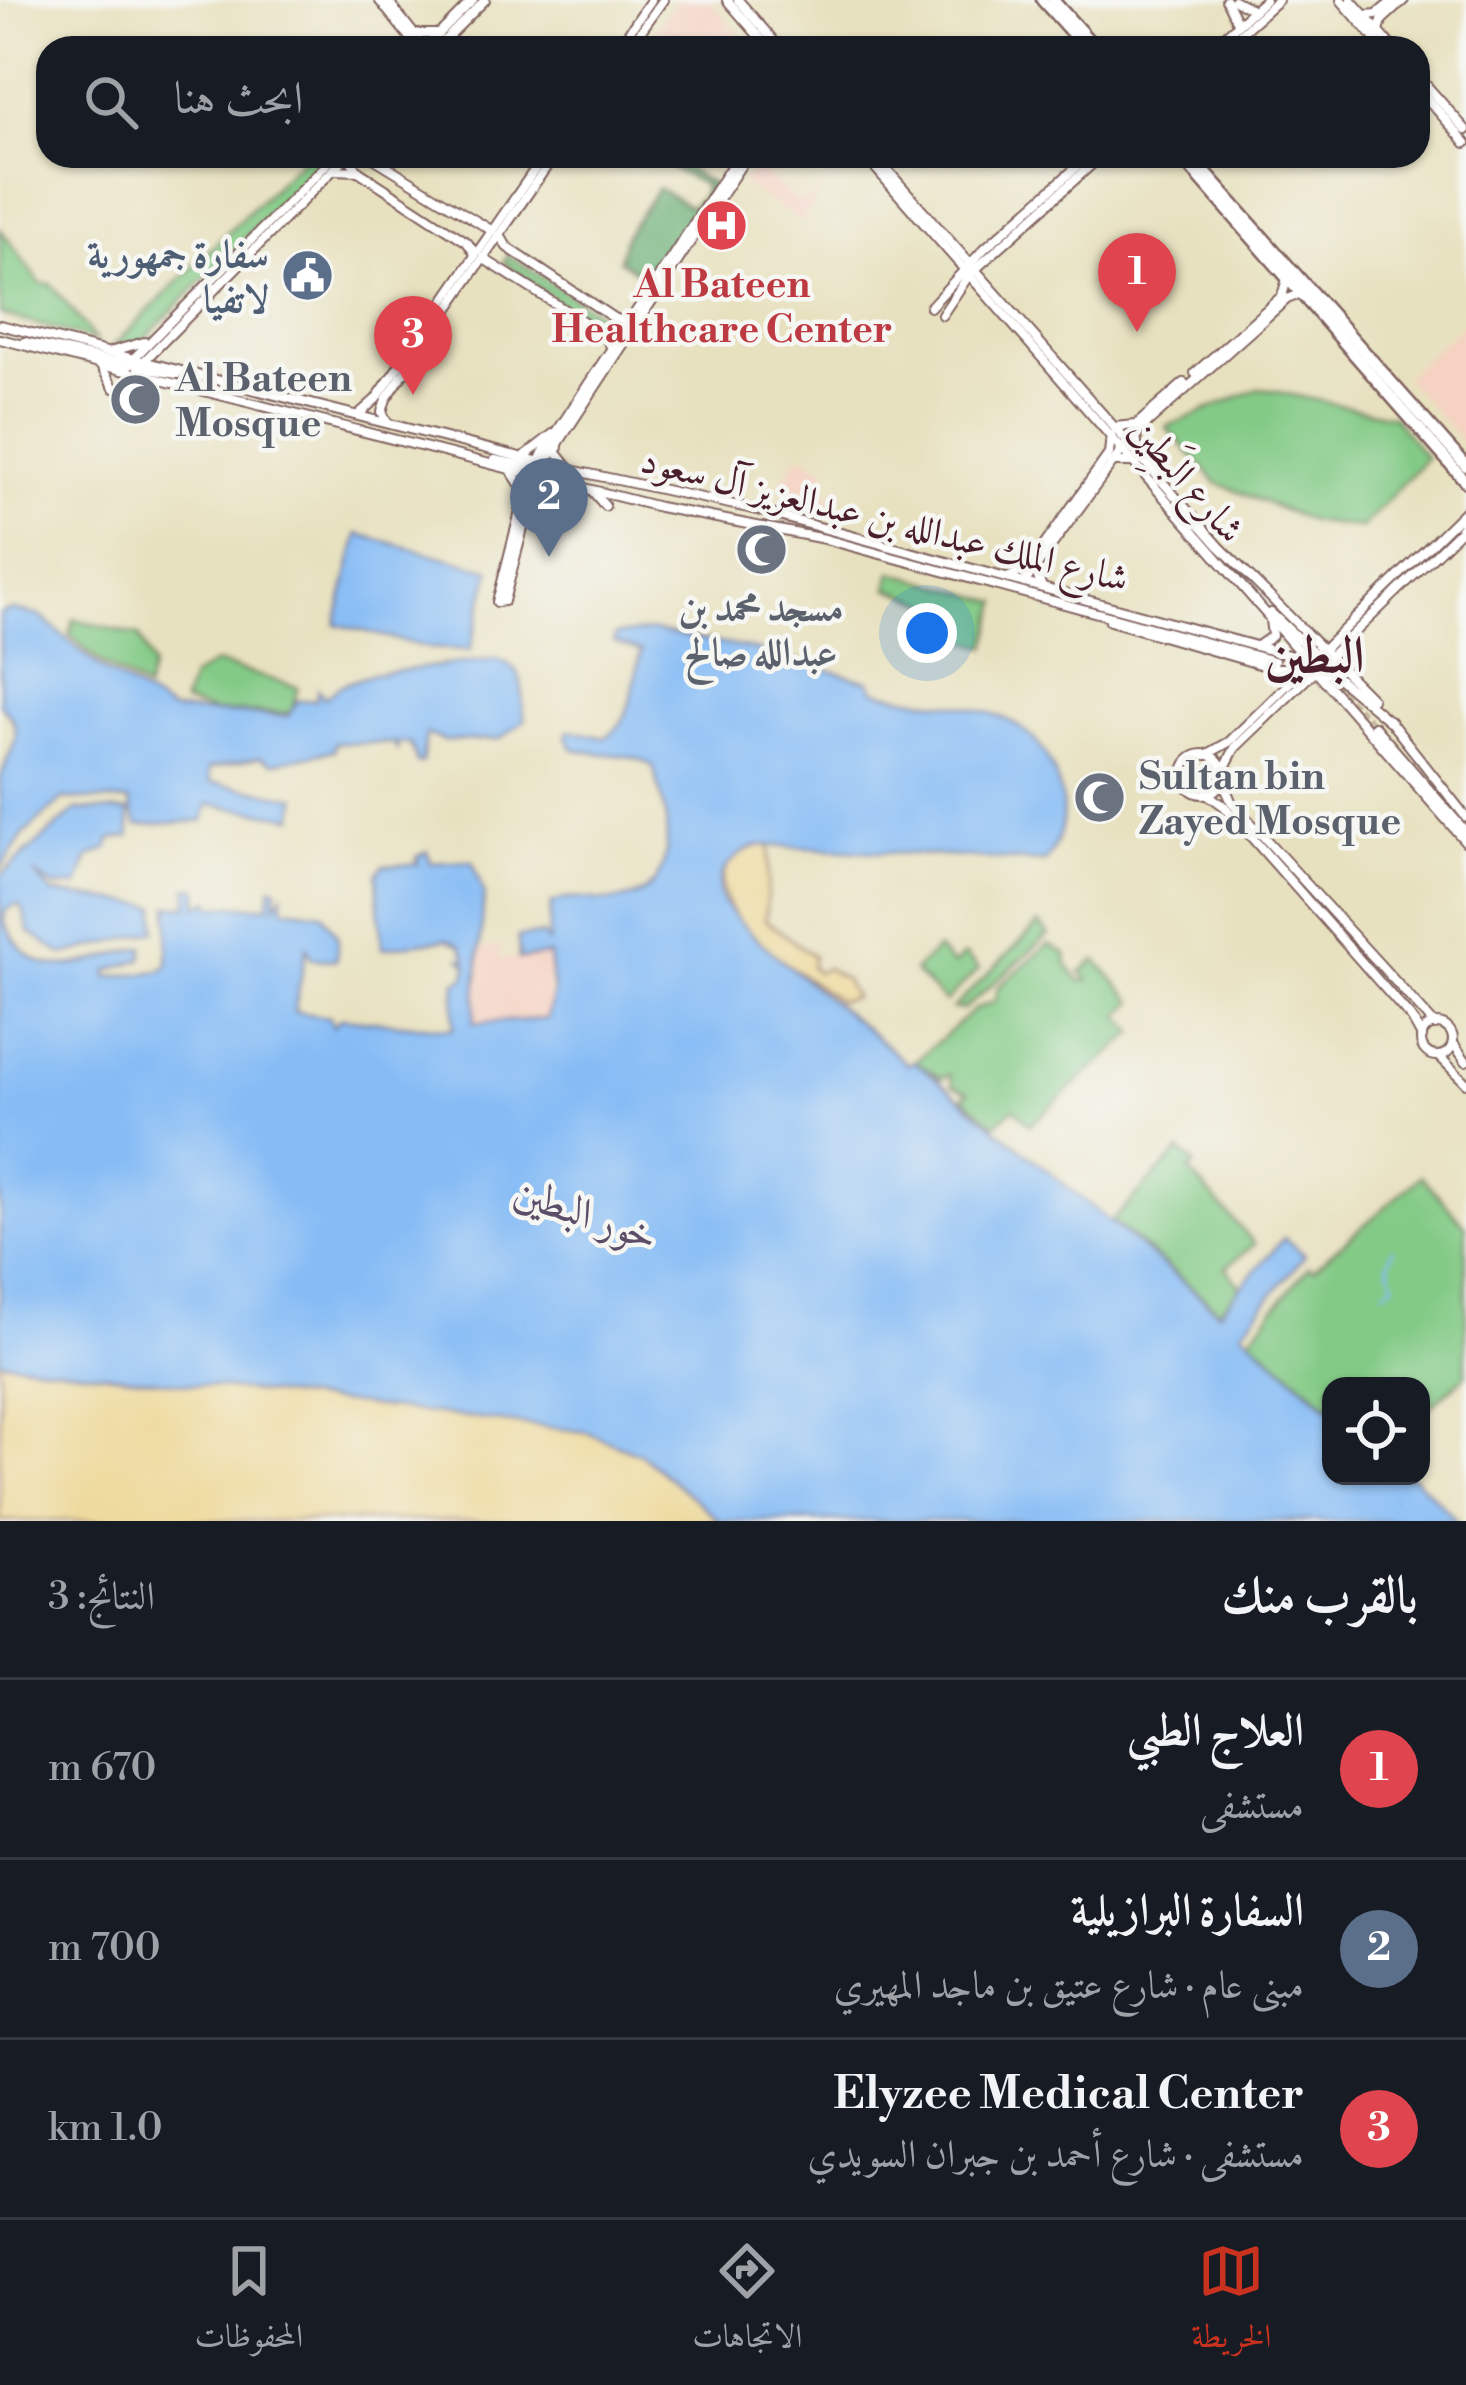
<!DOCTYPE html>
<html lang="ar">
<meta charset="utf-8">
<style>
:root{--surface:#171b24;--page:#242831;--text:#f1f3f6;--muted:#9ea1a6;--line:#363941;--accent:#c8321e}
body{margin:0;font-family:"Libre Bodoni",Amiri,serif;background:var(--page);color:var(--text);direction:rtl}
.controls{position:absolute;right:36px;bottom:36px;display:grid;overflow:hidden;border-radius:24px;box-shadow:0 3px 9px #0004}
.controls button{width:108px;height:108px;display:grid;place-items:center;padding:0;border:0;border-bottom:3px solid var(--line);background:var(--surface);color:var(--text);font:60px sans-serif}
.you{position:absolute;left:927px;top:633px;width:42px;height:42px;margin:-30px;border:9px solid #fff;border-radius:50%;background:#1a73e8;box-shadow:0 0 0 18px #1a73e833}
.badge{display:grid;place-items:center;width:78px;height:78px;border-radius:50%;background:var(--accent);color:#fff;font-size:39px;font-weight:700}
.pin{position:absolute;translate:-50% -99px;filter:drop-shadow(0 3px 6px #0008)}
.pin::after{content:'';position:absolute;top:63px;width:42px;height:36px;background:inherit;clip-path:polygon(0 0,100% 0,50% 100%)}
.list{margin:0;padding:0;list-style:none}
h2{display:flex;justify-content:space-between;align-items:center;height:156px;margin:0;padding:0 48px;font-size:51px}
h2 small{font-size:39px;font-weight:400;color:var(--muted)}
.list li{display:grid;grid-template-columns:78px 1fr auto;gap:36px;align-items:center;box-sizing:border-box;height:180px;padding:0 48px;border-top:3px solid var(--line)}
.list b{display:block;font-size:45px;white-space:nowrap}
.list p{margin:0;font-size:39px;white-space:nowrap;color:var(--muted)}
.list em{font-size:39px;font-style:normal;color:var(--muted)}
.icon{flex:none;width:66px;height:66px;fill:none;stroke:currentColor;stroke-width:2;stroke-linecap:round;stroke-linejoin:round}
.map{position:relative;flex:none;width:1466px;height:1521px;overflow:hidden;direction:ltr}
.search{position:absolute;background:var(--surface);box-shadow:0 3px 9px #0004;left:36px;right:36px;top:36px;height:132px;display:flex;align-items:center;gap:30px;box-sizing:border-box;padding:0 42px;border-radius:36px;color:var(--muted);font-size:45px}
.sheet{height:696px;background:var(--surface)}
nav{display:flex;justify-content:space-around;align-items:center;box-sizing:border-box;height:168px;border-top:3px solid var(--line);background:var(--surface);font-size:33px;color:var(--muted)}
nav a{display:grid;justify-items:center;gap:6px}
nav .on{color:var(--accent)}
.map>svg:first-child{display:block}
</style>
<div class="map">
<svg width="1466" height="1521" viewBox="0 0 1466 1521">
<rect width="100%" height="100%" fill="#f6f6f2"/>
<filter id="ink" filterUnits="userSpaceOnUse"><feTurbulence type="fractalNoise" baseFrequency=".00833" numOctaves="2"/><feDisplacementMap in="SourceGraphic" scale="24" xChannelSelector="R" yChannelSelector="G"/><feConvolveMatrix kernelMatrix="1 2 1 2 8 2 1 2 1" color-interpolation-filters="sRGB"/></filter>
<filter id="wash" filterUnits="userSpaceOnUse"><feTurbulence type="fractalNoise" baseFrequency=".004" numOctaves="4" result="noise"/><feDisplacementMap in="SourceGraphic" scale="48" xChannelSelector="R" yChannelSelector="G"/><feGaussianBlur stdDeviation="2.7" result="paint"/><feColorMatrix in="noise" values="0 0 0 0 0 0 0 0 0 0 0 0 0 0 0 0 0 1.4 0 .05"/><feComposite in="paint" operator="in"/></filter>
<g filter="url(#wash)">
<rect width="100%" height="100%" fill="#e8e1bf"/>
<g fill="#f5d2c2">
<polygon points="678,0 709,0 743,39 733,48 642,48"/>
<polygon points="760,156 786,156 767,176 796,200 808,202 836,169 831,165 833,156 845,156 801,222 742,183"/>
<polygon points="1466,322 1466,446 1404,377"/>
<polygon points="800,454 829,472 818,488 832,498 823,511 812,504 815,498 802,496 805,486 796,497 779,487"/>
<polygon points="500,946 500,959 549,955 549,1018 474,1023 481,948"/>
</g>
<g fill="#83ca86" stroke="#667458" stroke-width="3">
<polygon points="305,156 327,156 142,341 111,348"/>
<polygon points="0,229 41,284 51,284 96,341 0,314"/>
<polygon points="508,255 608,320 608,328 562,305 504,262"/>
<polygon points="1259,388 1393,416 1426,458 1362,528 1310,521 1217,483 1166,427"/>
<polygon points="892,572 999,602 987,647 966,641 955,613 888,588"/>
<polygon points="74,619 139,636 152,666 146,690 99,661 70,635"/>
<polygon points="215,663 298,687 291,713 215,712 183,703 191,678"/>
<polygon points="1039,924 1049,935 963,1010 953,1008"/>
<polygon points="1049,944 1066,954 1067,965 1080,981 1088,980 1081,972 1096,960 1134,1002 1120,1016 1135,1032 1030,1125 1014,1108 995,1125 963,1097 968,1092 953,1086 950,1075 941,1078 915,1061 975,1009 995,1001 998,987"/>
<polygon points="937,949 953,965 965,955 979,969 945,1002 914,971"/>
<polygon points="1180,1151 1195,1164 1189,1171 1255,1244 1226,1267 1241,1287 1219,1310 1112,1221"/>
<polygon points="1421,1176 1466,1226 1466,1375 1421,1415 1421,1386 1331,1386 1331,1407 1250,1338 1309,1266 1313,1269"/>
</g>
<polygon fill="#6aae73" stroke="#5a664f" stroke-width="3" points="678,164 712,184 712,190 651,281 619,260 626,234 658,188 690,207 702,196 704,185 672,169"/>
<g fill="#eeda9e" stroke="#9c7c64" stroke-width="3">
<path d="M770,845L765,920L813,956L811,967L817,972L826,968L845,980L854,997L838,1001C806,975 694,912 729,864C738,851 754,845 770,845Z"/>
<polygon points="0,1361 587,1432 641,1454 720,1521 0,1521"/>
</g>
<g fill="#86bcf5" stroke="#686e90" stroke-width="3">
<polygon points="358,534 491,570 470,650 429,648 336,624"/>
<path d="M13,610L40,616L101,668L171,711L288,716L297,701L316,700L318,689L325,698L339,686L373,674L496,659C532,670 518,693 525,720L500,739L445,741L426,734L422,763H417L410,743H398L397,749L394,743H335L334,750L273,763L260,757L208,769L210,782L297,798L294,817L209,804L203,821L137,825L129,801L63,799L24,834L0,869C0,842 0,809 0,782C5,752 33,733 0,705V613Z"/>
<path d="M653,631L751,649L869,681L874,690C946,712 1031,692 1058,784C1067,814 1063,837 1045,862L761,845C739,851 712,872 721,898C732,928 874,1032 908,1065L913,1061L926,1070L1219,1312L1284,1238L1305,1255L1242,1331L1331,1410V1476H1413L1458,1521H720L641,1454L587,1432L0,1361V876L76,810L129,811L130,837L110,839L109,848L88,858L78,886L55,887L34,873L53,893L156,906V931L63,955L29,932L22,907L15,905L5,911L4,922C39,993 85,960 144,947L142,959L108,971V977L160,971L168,965L169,906H188V888H198V906L210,900L211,906H268L271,887L277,888L275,905L283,894V908L322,913L338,938L336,960L312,959L307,947L294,1012L330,1017L333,1026L341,1018L453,1029L456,981L465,978L468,965L462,959H467L461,946L447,939L382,948L377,874L383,866L418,864L417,857L427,851L431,863L472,861L484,895L474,1023L547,1019L553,992L549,955L519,959L518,937L542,935L548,942L551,904C573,894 585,901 607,901C684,901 671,819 653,767C632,749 597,758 572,748L567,737L569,730L604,738C634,724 634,676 641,651L614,642L615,635Z"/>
</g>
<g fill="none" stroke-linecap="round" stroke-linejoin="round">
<polyline stroke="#86bcf5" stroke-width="3" points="1384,1291 1394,1284 1388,1264 1393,1249"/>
</g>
</g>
<g filter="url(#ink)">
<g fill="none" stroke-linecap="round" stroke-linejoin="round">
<polyline stroke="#c8baa1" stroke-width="8" stroke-dasharray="8 4" stroke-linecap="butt" points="1331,684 1374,726"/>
<defs>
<g id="tertiary">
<polyline points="379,0 418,48"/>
<polyline points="387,0 425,48"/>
<polyline points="1226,0 1238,24"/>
<polyline points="1234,0 1253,10"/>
<polyline points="1365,15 1377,14 1394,0"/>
<polyline points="1379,32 1382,20 1404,0"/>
<polyline points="618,48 651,0"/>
<polyline points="629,48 663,0"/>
<polyline points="348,156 358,171 467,242 475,254"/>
<polyline points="370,156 491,230"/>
<polyline points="500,235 507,247 615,319 626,321"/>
<polyline points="484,259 603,334 611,346"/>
<polyline points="1195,373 1282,296 1287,279"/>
<polyline points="358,415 376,399 544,156"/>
<polyline points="387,422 382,412 386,399 554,156"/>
<polyline points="1114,427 1136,425 1184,383"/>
<polyline points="1007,578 1028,568 1109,454 1111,435"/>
<polyline points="1024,583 1131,438 1287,299 1300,294"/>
<polyline points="504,601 497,602 525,492 543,453 738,156"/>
<polyline points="504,601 531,498 550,456 747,156"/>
</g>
<g id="secondary">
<polyline points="727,0 769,48"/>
<polyline points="738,0 780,48"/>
<polyline points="1341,0 1383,48"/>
<polyline points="1351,0 1393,48"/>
<polyline points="414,34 439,34"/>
<polyline points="410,38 413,48"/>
<polyline points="425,48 473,0"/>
<polyline points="437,48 485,0"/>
<polyline points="1211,48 1265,0"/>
<polyline points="1224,48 1278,0"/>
<polyline points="1418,76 1466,130"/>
<polyline points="1418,88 1466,143"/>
<polyline points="865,156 1466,842"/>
<polyline points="875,156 1219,546 1372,699"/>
<polyline points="335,170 358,171"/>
<polyline points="930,307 984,249 1089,156"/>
<polyline points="942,315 969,275 1101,156"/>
<polyline points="0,325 571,470 753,509 1292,656 1338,678 1388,720"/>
<polyline points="0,339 659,507 825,539 1274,661"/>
<polyline points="25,342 127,365 144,361"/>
<polyline points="113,351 144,342"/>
<polyline points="141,364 347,156"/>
<polyline points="100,365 114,388"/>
<polyline points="138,367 177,374"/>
<polyline points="122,370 335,156"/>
<polyline points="124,392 148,378"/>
<polyline points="1136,433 1138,454"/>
<polyline points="559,439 557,453 570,469"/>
<polyline points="526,455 553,434"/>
<polyline points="495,460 536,468 545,464"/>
<polyline points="1110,462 1132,462"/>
<polyline points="510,469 525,492"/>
<polyline points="540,469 578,476"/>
<polyline points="593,492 605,506"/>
<polyline points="531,498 554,482"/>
<polyline points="1035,570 1042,587"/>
<polyline points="1271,613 1317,656"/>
<polyline points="1110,621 1273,668 1297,668"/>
<polyline points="1259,645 1272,636 1270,620"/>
<polyline points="1389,720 1466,817"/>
<polyline points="1374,726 1466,832"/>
<circle cx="1203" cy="774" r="20"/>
<polyline points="1206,755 1229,742 1466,510"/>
<polyline points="1223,771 1235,748 1465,526"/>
<polyline points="1222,779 1231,801 1435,1025"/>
<polyline points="1206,793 1224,806 1412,1019 1422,1037"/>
<circle cx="1437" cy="1040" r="16"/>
<polyline points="1453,1043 1466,1061"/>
<polyline points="1440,1057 1466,1083"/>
</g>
<g id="trunk">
<polyline points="1042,0 1085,48"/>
<polyline points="1053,0 1096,48"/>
<polyline points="1180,156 1466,482"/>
<polyline points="1191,156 1466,466"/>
<polyline points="1462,528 1466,518"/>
</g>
</defs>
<use href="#tertiary" stroke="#81635f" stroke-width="12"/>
<use href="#secondary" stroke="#81635f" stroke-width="12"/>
<use href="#trunk" stroke="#81635f" stroke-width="15"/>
<use href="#tertiary" stroke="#fff" stroke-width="8"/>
<use href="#secondary" stroke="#fff" stroke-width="8"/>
<use href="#trunk" stroke="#fff" stroke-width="10"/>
</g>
</g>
<defs>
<symbol id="hospital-disc" viewBox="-11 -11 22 22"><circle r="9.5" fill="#e0444e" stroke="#f6f6f2"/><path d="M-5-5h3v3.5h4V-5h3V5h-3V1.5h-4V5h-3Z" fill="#fff"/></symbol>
<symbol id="civic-disc" viewBox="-11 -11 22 22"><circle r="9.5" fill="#5c6f8a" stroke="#f6f6f2"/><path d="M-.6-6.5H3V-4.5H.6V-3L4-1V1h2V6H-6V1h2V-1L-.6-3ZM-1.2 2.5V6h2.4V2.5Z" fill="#fff"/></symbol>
<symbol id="mosque-disc" viewBox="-11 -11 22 22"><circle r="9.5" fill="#6b7280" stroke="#f6f6f2"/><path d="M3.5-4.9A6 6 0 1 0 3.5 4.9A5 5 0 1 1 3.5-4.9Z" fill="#fff"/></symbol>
</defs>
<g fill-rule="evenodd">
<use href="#hospital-disc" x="692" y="196" width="59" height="59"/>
<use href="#civic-disc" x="278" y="246" width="59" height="59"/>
<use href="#mosque-disc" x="106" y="370" width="59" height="59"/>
<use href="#mosque-disc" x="732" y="520" width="59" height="59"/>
<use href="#mosque-disc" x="1070" y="768" width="59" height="59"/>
</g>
<g text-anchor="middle" stroke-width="9" stroke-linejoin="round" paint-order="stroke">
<g font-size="39" font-weight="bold" fill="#4e5e75" stroke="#f6f6f2" text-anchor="end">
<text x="269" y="267">سفارة جمهورية<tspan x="269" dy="45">لاتفيا</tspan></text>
</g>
<g font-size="39" font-weight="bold" fill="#be3a42" stroke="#f6f6f2">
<text x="722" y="297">Al Bateen<tspan x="722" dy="45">Healthcare Center</tspan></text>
</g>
<g font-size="39" font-weight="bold" fill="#5b616d" stroke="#f6f6f2" text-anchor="start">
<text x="175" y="391">Al Bateen<tspan x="175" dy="45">Mosque</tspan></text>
<text x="761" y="620" text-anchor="middle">مسجد محمد بن<tspan x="761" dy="45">عبدالله صالح</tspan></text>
<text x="1139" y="789">Sultan bin<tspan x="1139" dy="45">Zayed Mosque</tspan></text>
</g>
<g font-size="39" fill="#4a1f2b" stroke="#f6f6f2">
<text transform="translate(1188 479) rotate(49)" y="14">شارع البَطِين</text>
<text transform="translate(885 518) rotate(14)" y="14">شارع الملك عبدالله بن عبدالعزيز آل سعود</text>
</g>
<g font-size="42" font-style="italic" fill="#5c4e68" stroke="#f6f6f2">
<text transform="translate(587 1213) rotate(19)" y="15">خور البطين</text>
</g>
<g font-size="51" font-weight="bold" fill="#4a1f2b" stroke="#f6f6f2">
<text x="1315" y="672">البطين</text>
</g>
</g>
</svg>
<div class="controls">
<button><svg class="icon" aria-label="locate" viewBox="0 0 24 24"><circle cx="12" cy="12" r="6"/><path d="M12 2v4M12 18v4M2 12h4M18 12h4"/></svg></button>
</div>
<div class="you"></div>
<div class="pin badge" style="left:1137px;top:332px;background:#e0444e">1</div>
<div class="pin badge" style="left:549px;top:557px;background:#5c6f8a">2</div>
<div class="pin badge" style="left:413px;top:395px;background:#e0444e">3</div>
<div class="search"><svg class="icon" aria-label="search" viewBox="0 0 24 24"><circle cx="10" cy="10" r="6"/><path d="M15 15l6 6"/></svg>ابحث هنا</div>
</div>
<section class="sheet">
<h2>بالقرب منك<small>النتائج: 3</small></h2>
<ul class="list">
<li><span class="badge" style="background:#e0444e">1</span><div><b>العلاج الطبي</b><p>مستشفى</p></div><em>670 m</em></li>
<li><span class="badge" style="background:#5c6f8a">2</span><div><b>السفارة البرازيلية</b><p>مبنى عام · شارع عتيق بن ماجد المهيري</p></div><em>700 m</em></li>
<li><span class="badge" style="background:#e0444e">3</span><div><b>Elyzee Medical Center</b><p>مستشفى · شارع أحمد بن جبران السويدي</p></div><em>1.0 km</em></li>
</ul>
</section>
<nav>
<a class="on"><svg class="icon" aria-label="map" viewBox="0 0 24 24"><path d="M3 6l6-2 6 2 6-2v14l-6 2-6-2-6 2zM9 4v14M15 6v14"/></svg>الخريطة</a>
<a><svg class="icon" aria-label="directions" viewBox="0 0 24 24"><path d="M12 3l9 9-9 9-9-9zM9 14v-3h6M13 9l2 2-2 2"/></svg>الاتجاهات</a>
<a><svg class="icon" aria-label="saved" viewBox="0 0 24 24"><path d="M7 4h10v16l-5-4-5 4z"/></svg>المحفوظات</a>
</nav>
